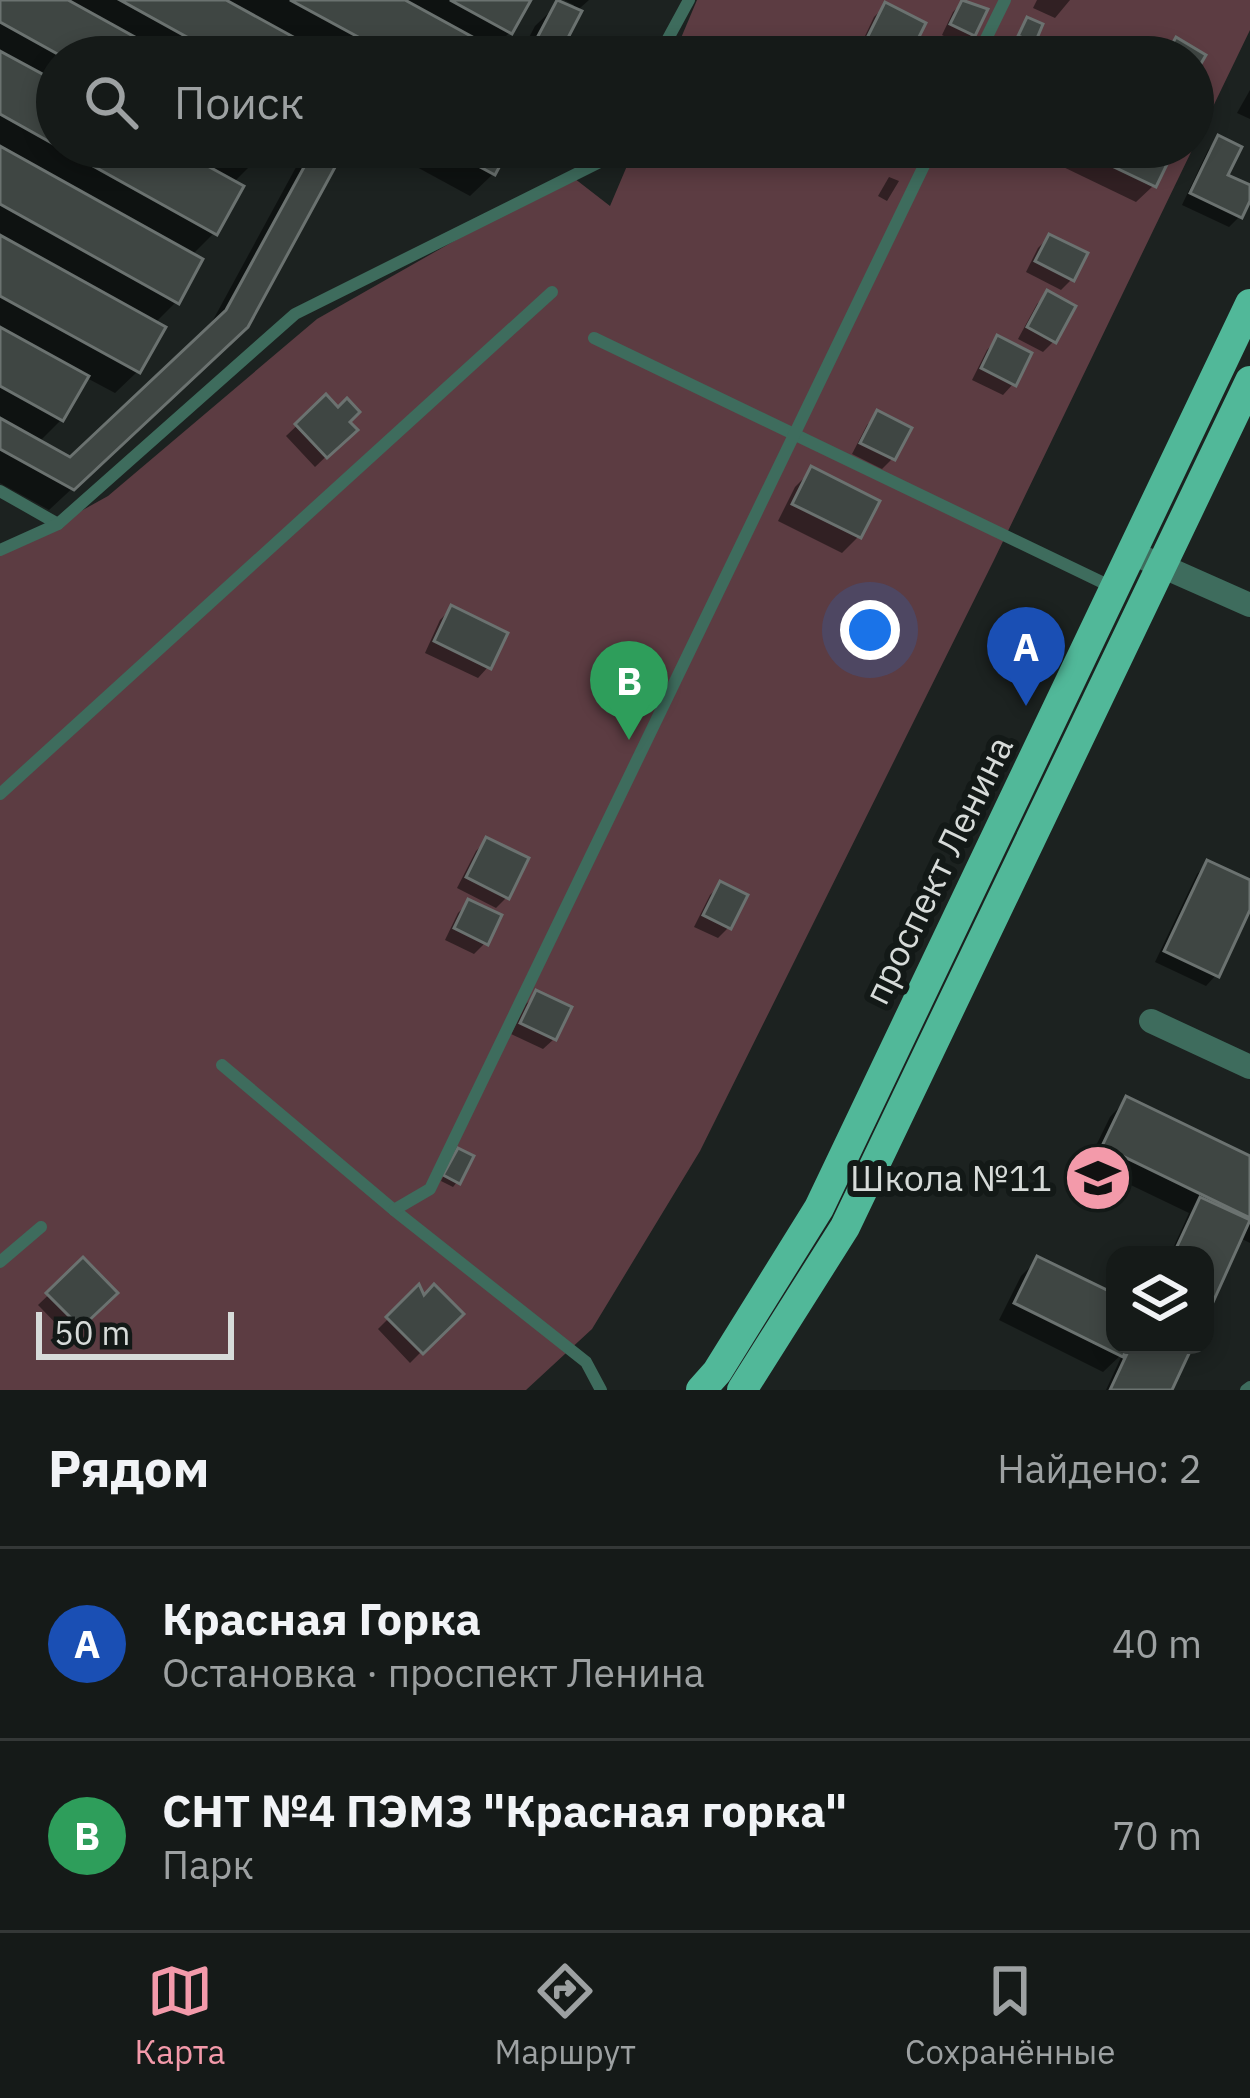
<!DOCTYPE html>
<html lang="ru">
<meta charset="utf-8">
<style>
:root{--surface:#151a18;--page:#222725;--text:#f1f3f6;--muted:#9da1a2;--line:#343837;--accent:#f39aaa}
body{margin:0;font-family:"IBM Plex Sans",sans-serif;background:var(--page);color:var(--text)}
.controls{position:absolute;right:36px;bottom:36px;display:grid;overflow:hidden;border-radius:24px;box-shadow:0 6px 18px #0003}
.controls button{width:108px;height:108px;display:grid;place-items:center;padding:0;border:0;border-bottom:3px solid var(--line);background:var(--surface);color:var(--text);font:60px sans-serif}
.scale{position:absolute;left:36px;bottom:30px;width:198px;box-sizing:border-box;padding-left:12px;border:6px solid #d7dbd9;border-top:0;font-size:33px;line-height:42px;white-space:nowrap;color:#d7dbd9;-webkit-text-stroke:9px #131917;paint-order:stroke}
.you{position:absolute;left:870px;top:630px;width:42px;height:42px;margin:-30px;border:9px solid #fff;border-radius:50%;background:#1a73e8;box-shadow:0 0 0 18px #1a73e833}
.badge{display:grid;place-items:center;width:78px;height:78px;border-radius:50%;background:var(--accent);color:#fff;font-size:39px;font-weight:700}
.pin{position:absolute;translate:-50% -99px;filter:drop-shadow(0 3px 6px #0008)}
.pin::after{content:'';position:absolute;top:63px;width:42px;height:36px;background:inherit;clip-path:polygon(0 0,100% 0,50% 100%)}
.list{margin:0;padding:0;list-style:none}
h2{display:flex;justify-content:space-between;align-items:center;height:156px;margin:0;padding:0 48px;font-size:51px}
h2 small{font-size:39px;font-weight:400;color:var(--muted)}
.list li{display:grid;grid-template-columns:78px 1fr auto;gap:36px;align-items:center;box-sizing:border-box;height:192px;padding:0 48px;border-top:3px solid var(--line)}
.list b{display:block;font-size:45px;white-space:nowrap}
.list p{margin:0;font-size:39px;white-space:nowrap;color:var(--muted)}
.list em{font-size:39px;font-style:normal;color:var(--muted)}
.icon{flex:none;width:66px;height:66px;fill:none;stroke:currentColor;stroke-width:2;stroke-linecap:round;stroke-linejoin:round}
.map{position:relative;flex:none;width:1250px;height:1390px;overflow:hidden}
.search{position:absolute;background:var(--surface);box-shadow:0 6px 18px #0003;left:36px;right:36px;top:36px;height:132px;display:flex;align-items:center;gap:30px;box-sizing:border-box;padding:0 42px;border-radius:66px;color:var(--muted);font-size:45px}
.sheet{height:540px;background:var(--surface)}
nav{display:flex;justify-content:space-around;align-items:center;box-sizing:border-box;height:168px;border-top:3px solid var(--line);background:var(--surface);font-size:33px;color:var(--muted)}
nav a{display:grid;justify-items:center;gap:6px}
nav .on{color:var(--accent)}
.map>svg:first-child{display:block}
</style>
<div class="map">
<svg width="1250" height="1390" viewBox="0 0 1250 1390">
<rect width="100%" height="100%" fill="#1c2220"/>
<polygon fill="#5c3c42" points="697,0 1250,0 1250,30 994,560 700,1151 592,1329 526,1390 0,1390 0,556 108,496 317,319 570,175 610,206 635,147 1193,147 1193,57 673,57"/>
<g fill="#0007">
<polygon points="0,0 528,0 510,32 492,51 494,57 332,57 317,49 312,57 57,57 57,147 262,147 254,162 233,183 214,233 191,256 176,302 154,324 138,371 115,393 85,377 61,420 38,443 70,460 206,333 307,147 343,147 222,349 49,510 0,483"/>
<polygon points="564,0 589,0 580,8 554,57 519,57 535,26 558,4 572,10 574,5"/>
<polygon points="1037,0 1070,0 1055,18 1033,8"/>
<polygon points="964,1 972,34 961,45 942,35 953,12"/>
<polygon points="885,6 922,24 905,57 870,57 858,51 874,17"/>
<polygon points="1027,21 1033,42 1028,46 1016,41"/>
<polygon points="1250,90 1250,119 1237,113"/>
<polygon points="1218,139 1224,176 1250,189 1240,216 1229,227 1182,205 1208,150"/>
<polygon points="380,147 507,147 493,174 470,196"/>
<polygon points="1062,147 1151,147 1153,186 1136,202 1055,163"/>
<polygon points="889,177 899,181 887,201 878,196"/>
<polygon points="1049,237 1072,279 1061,290 1026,272 1038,248"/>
<polygon points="1048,294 1054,341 1043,352 1018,339 1037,304"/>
<polygon points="997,339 1013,384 1003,395 972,380 987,350"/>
<polygon points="326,398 354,430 315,467 286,436"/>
<polygon points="878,414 893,458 882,469 852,454 867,425"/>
<polygon points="812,470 858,537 842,553 778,521 795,487"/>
<polygon points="451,609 488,667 478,678 425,653 440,620"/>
<polygon points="487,840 507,897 496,908 457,888 476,851"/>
<polygon points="1207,864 1250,884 1250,903 1216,975 1206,986 1155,962 1197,874"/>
<polygon points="720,885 729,927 718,938 694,927 710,895"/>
<polygon points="469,902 485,943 474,954 445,940 458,913"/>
<polygon points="537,994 554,1039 543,1049 511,1034 526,1004"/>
<polygon points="1126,1100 1250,1160 1250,1243 1240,1238 1205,1313 1205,1255 1170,1255 1189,1213 1087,1164 1110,1117"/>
<polygon points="454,1156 457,1182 453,1187 441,1181"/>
<polygon points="1038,1259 1115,1298 1115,1345 1190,1345 1169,1390 1106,1390 1123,1353 1103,1372 999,1320 1021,1276"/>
<polygon points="83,1262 114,1293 69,1337 38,1305"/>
<polygon points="418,1289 423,1300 459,1314 410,1363 378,1329"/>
</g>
<g fill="#3f4643" stroke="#6b7270" stroke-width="3">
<polygon points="0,0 68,0 171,57 63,57 0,22"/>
<polygon points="120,0 226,0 319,51 316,57 223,57"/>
<polygon points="290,0 405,0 500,52 499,57 395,57"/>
<polygon points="450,0 531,0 512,34"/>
<polygon points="557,0 582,11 558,57 527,57"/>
<polygon points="962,0 988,9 975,36 950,24"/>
<polygon points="885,2 926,23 909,57 866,40"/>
<polygon points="1027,17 1043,24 1035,43 1018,36"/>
<polygon points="1176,37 1206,55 1196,72 1193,57 1166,55"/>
<polygon points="0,51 57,82 57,146 0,114"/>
<polygon points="1218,135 1242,147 1228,175 1250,185 1250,201 1242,218 1190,193"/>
<polygon points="0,146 203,259 179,304 0,204"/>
<polygon points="59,147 173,147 244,186 217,235"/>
<polygon points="315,147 346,147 248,327 74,490 0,449 0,418 70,457 226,310"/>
<polygon points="443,147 510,147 495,175"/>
<polygon points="1072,147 1158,147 1172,154 1156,187"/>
<polygon points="1049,234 1088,253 1074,281 1035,261"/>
<polygon points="0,235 166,327 140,373 0,296"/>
<polygon points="1047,290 1076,306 1056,343 1027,327"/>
<polygon points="0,327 89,376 63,421 0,386"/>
<polygon points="997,335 1032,353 1016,386 981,368"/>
<polygon points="326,394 338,407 347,398 360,412 350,422 358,430 327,458 295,424"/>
<polygon points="877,410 912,428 895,460 860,443"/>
<polygon points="811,466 880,501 861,538 792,504"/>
<polygon points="451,605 508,633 491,669 434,641"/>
<polygon points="486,837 529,858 509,899 466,877"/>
<polygon points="1207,860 1250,880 1250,910 1219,977 1164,951"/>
<polygon points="720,881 748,895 731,929 703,915"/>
<polygon points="468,899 502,915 488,945 454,928"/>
<polygon points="536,990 572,1007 556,1040 520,1023"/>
<polygon points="1126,1096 1250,1156 1250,1218 1102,1146"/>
<polygon points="458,1148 474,1156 460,1184 443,1175"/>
<polygon points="1200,1197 1250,1220 1205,1320 1205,1255 1173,1255"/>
<polygon points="1037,1256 1115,1294 1115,1345 1129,1345 1123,1357 1014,1303"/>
<polygon points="83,1257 118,1293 81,1328 46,1293"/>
<polygon points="419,1284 424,1295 434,1284 464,1314 423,1354 386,1317"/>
<polygon points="1131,1345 1193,1345 1172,1390 1110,1390"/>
</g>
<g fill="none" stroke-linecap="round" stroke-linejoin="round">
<g stroke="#3e6c5d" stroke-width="12">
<polyline points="658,57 689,0"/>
<polyline points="977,57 1005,0"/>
<polyline points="594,338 1114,588"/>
<polyline points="0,491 58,524"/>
<polyline points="0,550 58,524 295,314 604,160 610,147"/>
<polyline points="0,794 552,292"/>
<polyline points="222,1065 394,1210 586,1362 601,1390"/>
<polyline points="394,1210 430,1189 933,147"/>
<polyline points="0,1262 41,1227"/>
<polyline points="1246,1390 1250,1387"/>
</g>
<polyline stroke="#3e6c5d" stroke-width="24" points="1151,1021 1250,1067"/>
<polyline stroke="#3e6c5d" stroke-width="24" points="1146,559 1250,605"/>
<g stroke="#51b899" stroke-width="30">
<polyline points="701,1390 717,1372 819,1208 1250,304"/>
<polyline points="742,1390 845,1227 1250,381"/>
</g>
</g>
<defs>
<symbol id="school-disc" viewBox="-11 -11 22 22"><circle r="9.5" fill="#f39aaa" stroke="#131917"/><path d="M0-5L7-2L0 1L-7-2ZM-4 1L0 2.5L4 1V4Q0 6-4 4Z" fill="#111"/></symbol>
</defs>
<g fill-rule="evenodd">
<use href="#school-disc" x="1060" y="1140" width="76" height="76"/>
</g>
<g text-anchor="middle" stroke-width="12" stroke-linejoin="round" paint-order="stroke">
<g font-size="36" fill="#d7dbd9" stroke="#131917">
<text transform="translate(938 870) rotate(-64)" y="13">проспект Ленина</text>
</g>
<g font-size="36" fill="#d7dbd9" stroke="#131917" text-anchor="end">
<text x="1052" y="1191">Школа №11</text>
</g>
</g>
</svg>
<div class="controls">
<button><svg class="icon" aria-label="layers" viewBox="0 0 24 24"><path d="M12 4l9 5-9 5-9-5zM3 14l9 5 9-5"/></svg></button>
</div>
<div class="scale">50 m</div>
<div class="you"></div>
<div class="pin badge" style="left:1026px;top:706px;background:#1a4fb4">A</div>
<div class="pin badge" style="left:629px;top:740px;background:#2e9e5b">B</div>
<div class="search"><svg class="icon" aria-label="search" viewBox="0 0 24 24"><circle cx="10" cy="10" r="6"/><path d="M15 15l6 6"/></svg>Поиск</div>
</div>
<section class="sheet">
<h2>Рядом<small>Найдено: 2</small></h2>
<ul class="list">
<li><span class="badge" style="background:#1a4fb4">A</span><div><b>Красная Горка</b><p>Остановка · проспект Ленина</p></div><em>40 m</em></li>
<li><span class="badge" style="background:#2e9e5b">B</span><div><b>СНТ №4 ПЭМЗ &quot;Красная горка&quot;</b><p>Парк</p></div><em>70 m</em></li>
</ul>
</section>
<nav>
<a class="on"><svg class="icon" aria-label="map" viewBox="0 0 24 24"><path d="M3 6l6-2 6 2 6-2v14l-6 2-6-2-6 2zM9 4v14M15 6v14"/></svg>Карта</a>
<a><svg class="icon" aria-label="directions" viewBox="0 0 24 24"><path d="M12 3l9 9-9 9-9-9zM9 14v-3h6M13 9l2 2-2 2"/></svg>Маршрут</a>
<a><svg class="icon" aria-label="saved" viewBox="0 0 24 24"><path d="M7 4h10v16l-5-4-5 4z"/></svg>Сохранённые</a>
</nav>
